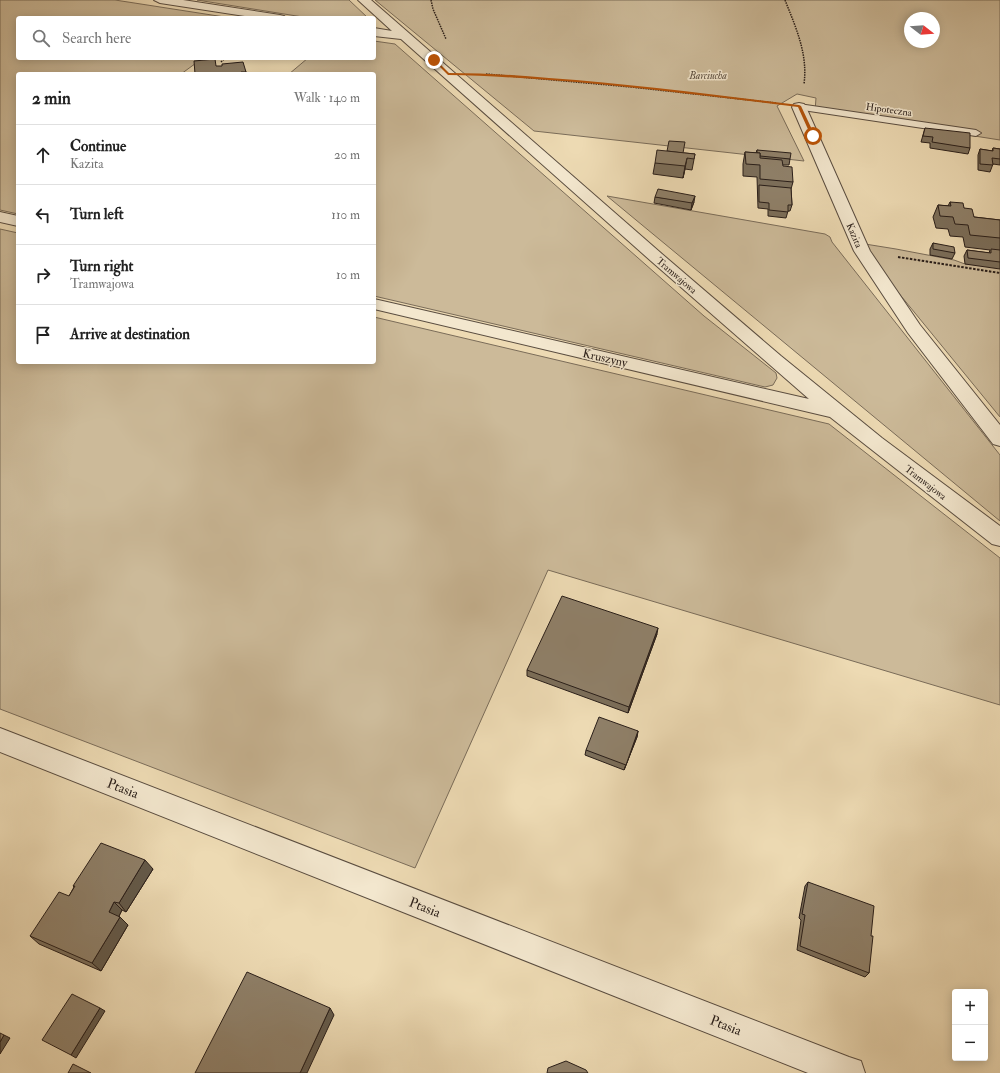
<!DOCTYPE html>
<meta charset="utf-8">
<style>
:root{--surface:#fff;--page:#f2f2f2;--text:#222;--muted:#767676;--line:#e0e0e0}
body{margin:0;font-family:"IM FELL Double Pica",serif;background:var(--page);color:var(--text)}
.controls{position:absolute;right:12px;bottom:12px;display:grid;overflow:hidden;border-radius:4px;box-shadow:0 2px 10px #0003}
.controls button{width:36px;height:36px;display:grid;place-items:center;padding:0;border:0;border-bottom:1px solid var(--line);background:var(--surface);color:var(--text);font:20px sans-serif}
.compass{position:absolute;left:904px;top:12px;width:36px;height:36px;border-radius:50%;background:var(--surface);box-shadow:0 2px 10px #0003;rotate:107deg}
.stop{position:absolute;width:12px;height:12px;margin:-9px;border:3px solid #b45309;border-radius:50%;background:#fff}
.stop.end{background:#b45309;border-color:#fff;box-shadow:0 1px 4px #0008}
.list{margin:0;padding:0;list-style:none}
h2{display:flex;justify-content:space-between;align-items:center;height:52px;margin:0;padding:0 16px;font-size:17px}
h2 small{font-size:13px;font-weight:400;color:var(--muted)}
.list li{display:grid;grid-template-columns:26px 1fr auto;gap:12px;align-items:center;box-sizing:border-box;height:60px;padding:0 16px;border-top:1px solid var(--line)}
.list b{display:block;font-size:15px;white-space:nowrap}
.list p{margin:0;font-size:13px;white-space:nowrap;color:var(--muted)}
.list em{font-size:13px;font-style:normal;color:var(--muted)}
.icon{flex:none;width:22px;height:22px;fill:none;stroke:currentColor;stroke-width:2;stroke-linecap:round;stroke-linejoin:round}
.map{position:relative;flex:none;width:1000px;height:1073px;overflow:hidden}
.search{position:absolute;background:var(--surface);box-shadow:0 2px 10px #0003;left:16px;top:16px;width:360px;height:44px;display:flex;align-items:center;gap:10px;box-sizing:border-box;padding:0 14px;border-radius:4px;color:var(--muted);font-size:15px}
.panel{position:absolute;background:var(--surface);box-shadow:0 2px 10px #0003;left:16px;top:72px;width:360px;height:292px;border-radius:4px}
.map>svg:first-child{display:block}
</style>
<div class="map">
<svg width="1000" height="1073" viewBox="0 0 1000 1073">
<rect width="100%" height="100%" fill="#eddab3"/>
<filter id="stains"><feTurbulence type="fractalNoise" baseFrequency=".005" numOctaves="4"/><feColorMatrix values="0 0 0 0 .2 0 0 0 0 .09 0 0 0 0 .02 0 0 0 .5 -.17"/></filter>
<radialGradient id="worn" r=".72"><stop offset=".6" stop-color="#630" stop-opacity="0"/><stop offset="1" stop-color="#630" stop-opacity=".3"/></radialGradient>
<g fill="#ccba99" stroke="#7a6c59" fill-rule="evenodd">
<polygon points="0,0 115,0 231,18 18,18 18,58 203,58 181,74 18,74 18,214 0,210"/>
<polygon points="197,0 349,0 368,18 309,18"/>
<path d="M375,0H1000V140L815,111L816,98L797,94L777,106L804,161L534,131ZM910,18H934V42H910Z"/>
<polygon points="374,41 395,44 704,316 776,373 777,378 773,385 765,387 374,296 374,74 289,74 308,58 374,58"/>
<polygon points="607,196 825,234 830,237 832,242 1000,455 1000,521"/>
<polygon points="0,229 18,233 18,362 374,362 374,317 829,424 1000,558 1000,705 548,570 415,868 0,709"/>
<polygon points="865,244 896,249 954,260 965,264 1000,266 1000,417 879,269"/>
</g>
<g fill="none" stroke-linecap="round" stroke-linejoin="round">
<defs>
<polygon id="lane" points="799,104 976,130 981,133 976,136 796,109 794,107"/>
<g id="street">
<polygon points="154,0 183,0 280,15 284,16 286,18 257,18 160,3"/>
<polygon points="358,0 371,0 662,254 781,356 882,438 1000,526 1000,546 992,544 830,417 374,309 374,299 809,399 651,261 401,39 374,36 374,28 392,31"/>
<polygon points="799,103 804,104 806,107 870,251 920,325 1000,425 1000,446 993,444 908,333 854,251 792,107 794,104"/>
<polygon points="0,212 18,216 18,226 0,222"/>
<polygon points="0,728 849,1057 861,1061 865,1073 808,1073 0,752"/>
</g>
</defs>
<use href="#lane" stroke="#5a4d40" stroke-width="2"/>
<use href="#street" stroke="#5a4d40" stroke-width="2"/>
<g stroke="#291e19" stroke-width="1.5" stroke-dasharray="1.5 1" stroke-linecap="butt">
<polyline points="431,0 433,9 446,39"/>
<path d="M785,0C796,28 808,54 804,84"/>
<polyline points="221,62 225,58"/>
<polyline points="486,74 631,87 776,103"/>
</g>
<polyline stroke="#291e19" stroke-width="2" stroke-dasharray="2.5 1.5" stroke-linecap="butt" points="898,257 1000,273"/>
<use href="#lane" fill="#f3e7ce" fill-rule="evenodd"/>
<use href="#street" fill="#f3e7ce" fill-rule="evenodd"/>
</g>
<g fill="#7b6e5a" stroke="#291e19">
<polygon points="925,128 970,148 968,154 930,148 930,143 921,142"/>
<polygon points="993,148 1000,149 1000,165 993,164 990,172 978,170 978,155 980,149 992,151"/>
<polygon points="757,150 790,159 789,165 782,165 783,166 793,182 791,189 792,205 790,211 788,211 786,218 768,216 768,209 758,208 757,177 743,176 743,164 745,152 756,153"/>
<polygon points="684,153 695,154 692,170 685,169 683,178 653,174 655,163"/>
<polygon points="655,197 694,202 691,210 654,203"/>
<polygon points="950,202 964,208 974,217 1000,220 1000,269 965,264 964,256 967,250 989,253 990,250 965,247 963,237 950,236 948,229 936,228 933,217 938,205 948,206"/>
<polygon points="933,243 955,253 952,259 930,255 930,249"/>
<polygon points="657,634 628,713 527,676 527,670"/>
<polygon points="638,731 637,737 624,770 585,755 586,750"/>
<polygon points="153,869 126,912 122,910 119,916 128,925 101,971 39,944 30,936 69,896 74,887 73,886"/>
<polygon points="808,882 871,936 869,973 865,977 797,950 801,920 799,918 805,886"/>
</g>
<g fill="#645a4a" stroke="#291e19">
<rect x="241" y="72" width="5" height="2"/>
<polygon points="687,158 685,169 683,178 685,166"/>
<polygon points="695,196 694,202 691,210 692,203"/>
<polygon points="658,628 657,634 628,713 629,707"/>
<polygon points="638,731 637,737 624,770 626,765"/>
<polygon points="145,860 153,869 126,912 119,903"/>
<polygon points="114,902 122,910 117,920 109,912"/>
<polygon points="120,917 128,925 101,971 92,963"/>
<polygon points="100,1008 105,1011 76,1058 71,1055"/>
<polygon points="330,1008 334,1015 307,1073 300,1073"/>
<polygon points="4,1035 10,1038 0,1054 0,1042"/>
</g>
<g fill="#8f8069" stroke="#291e19">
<polygon points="215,59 216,66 222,66 222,64 243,62 246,72 241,72 241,74 195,74 194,61"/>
<polygon points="925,128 970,133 970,148 932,142 933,137 923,136"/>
<polygon points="669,141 685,142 683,153 667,151"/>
<polygon points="993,148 1000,149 1000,159 992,158 993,165 980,164 980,149 993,151"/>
<polygon points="657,150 695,154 694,159 687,158 685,166 655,163"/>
<polygon points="757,150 791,153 790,159 760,156 760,153 757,153"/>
<polygon points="745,152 760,153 760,158 782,160 783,166 792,167 793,182 760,179 760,165 746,164"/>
<polygon points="759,185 791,188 792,205 788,205 788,212 769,210 769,203 759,202"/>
<polygon points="658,189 695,196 692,203 655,197"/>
<polygon points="950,202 963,203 964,208 972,209 974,217 1000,220 1000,238 970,235 968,225 955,224 953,217 940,216 938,205 951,206"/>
<polygon points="933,243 954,247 955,253 933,249"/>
<polygon points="991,249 1000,250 1000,262 968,258 967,250 991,253"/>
<polygon points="562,596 658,628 629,707 527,670"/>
<polygon points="599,717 638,731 626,765 586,750"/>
<polygon points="101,843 145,860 119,903 114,902 109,912 120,917 92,963 30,936 59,892 69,896 75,886 73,886"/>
<polygon points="808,882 874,906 871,936 873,936 869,973 800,946 805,915 802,914"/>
<polygon points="247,972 330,1008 300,1073 195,1073"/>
<polygon points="72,994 100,1008 71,1055 42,1040"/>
<polygon points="0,1033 4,1035 0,1042"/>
<polygon points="566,1061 586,1070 588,1073 547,1073 548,1068"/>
<polygon points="73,1064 91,1073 68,1073"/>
</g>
<path fill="#b45309" d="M432,59H435L449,73C483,73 516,75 549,78C633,84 716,95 799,105L801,106L815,136L813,138L811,136L798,107C715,97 632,86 549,80C515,78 482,75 448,75Z"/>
<g text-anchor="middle" stroke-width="3" stroke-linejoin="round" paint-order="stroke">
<g font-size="10" font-style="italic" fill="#5a4d3f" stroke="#f3e7ce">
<text x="708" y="79">Barciucha</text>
</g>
<g font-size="10" fill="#291e19" stroke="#f3e7ce">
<text transform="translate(889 109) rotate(8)" y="4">Hipoteczna</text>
<text transform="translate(855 235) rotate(67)" y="4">Kazita</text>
<text transform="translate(677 275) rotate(41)" y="4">Tramwajowa</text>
<text transform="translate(926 482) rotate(38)" y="4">Tramwajowa</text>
</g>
<g font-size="12" fill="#291e19" stroke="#f3e7ce">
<text transform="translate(605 358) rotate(13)" y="4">Kruszyny</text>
</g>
<g font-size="14" fill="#291e19" stroke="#f3e7ce">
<text transform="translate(123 788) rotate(21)" y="5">Ptasia</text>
<text transform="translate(425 907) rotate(21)" y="5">Ptasia</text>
<text transform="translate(726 1025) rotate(21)" y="5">Ptasia</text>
</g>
</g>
<rect width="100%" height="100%" filter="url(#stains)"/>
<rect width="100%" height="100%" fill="url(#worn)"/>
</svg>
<div class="controls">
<button>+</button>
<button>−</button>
</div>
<svg class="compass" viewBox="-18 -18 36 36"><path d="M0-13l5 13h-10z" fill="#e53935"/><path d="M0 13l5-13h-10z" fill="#767676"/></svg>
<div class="stop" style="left:813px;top:136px"></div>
<div class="stop end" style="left:434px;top:60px"></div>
<div class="search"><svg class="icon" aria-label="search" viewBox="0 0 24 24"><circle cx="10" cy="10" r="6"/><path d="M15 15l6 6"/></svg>Search here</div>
<section class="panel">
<h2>2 min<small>Walk · 140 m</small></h2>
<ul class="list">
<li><svg class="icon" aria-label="ahead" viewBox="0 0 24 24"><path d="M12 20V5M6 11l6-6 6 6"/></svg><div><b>Continue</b><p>Kazita</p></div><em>20 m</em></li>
<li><svg class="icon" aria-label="left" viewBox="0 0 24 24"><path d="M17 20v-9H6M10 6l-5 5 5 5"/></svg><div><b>Turn left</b></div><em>110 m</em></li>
<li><svg class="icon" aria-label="right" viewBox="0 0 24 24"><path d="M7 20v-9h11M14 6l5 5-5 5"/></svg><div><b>Turn right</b><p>Tramwajowa</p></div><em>10 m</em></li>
<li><svg class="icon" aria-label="arrive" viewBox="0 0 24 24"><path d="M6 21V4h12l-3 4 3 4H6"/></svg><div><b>Arrive at destination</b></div></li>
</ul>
</section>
</div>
